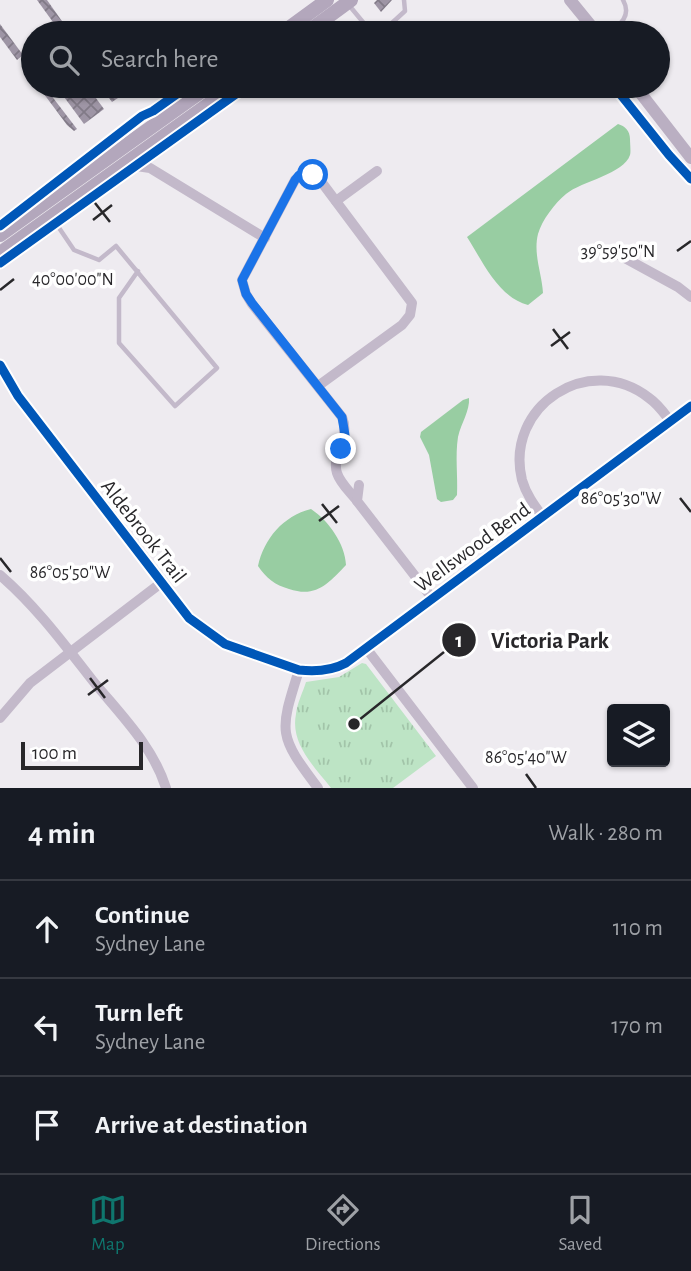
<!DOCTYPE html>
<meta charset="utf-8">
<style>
:root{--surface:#171b24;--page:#242831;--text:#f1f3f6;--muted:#9ea1a6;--line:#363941;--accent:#0f766e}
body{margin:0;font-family:"Alegreya Sans",sans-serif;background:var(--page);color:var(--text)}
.controls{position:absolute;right:21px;bottom:21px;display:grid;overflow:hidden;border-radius:7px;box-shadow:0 2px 5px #0004}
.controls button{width:63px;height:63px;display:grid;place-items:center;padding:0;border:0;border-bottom:2px solid var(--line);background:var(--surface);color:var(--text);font:35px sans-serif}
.scale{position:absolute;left:21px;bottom:18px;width:122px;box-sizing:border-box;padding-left:7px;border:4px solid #28272a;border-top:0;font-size:19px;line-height:24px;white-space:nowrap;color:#28272a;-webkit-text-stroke:5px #fff;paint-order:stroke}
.stop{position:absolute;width:21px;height:21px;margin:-16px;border:5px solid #1a73e8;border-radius:50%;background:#fff}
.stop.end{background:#1a73e8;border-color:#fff;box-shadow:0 2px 7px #0008}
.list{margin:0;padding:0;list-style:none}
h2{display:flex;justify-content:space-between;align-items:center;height:91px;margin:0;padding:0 28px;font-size:30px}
h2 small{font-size:23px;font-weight:400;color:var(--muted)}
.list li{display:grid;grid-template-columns:46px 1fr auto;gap:21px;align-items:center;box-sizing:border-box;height:98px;padding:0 28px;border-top:2px solid var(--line)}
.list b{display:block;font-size:26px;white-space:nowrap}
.list p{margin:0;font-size:23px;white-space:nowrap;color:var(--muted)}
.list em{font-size:23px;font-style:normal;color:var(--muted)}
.icon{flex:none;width:38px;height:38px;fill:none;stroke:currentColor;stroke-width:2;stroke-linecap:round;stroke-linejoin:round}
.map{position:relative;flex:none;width:691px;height:788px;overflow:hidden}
.search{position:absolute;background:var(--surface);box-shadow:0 2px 5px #0004;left:21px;right:21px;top:21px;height:77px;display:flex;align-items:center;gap:18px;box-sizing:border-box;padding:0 24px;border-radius:38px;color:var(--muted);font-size:26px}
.sheet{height:385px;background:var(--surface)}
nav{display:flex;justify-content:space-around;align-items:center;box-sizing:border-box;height:98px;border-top:2px solid var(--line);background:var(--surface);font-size:19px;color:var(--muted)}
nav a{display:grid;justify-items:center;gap:4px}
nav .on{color:var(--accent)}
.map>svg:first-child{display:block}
</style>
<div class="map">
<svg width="691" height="788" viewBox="0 0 691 788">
<defs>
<pattern id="grass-tufts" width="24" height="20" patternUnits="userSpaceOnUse" patternTransform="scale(1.75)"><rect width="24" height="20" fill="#bde4c5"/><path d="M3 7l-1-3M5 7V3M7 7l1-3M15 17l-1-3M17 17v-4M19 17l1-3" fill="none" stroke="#a2c4a9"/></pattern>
<pattern id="building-cross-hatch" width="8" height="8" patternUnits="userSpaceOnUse" patternTransform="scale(1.75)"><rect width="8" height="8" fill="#9e95a5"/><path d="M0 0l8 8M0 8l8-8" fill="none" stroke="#817a87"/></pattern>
</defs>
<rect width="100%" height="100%" fill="#eeebf0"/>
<path fill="url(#grass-tufts)" d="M362,663L366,664L436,756L393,788H331C314,766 290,744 296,714C297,703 303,692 306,682L339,677Z"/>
<g fill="#98cda2">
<path d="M618,124C625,126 630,131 630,139C630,143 631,152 630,155C624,174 582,181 566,194C555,203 542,220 538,234C533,254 542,274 543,293L528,305C498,297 483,262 467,237Z"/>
<path d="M469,398C470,411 461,423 458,437C455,456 458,476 457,495L453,500L441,502L437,499L429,455L420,437L421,432L463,400Z"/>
<path d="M311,509C329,521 345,544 346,565C328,584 316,598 289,589C275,585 266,578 258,566C264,539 283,516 311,509Z"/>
</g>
<g fill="url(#building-cross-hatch)">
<polygon points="37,0 47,0 64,24 58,29"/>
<polygon points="377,0 392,0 381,12 374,3"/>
<polygon points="0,24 23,55 17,60 0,37"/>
<polygon points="38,86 44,86 77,129 74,131 67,125"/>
<polygon points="56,86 87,86 104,109 84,124"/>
<polygon points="100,86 114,86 121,96 112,102"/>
</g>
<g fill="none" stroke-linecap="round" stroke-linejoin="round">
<g stroke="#c3b9ca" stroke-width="4.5">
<polyline points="348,4 372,33"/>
<polyline points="381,33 405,11 404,0"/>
<path d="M608,33C620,25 632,16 623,0"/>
<polyline points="53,219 74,250 99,260 116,246 217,368 175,406 119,343 119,298 138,271"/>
</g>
<g stroke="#c3b9ca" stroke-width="10">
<polyline points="123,164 150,168 265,238"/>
<polyline points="336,201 377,171"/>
<polyline points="614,252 678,287 691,297"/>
<path d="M0,365L18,396L189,618L225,644L299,670C316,672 331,671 346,663L691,406"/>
<path d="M318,386L402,325L410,315L412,303L320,180C311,174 303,172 295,180L242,280L246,294L252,304L342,417C351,439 331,453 337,473C340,483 351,493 357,501"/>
<polyline points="359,485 357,501 432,598"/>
<path d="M543,517C534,505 526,494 522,480C504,406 589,351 649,398C658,404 664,413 671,422"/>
<path d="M0,575C36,606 64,644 93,681C120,714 153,746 166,788"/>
<polyline points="366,648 473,788"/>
<path d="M299,670C279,733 278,735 318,788"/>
<polyline points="0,718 30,683 161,583"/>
</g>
<g stroke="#baafc2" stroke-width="12">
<polyline points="570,0 597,33"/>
<polyline points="635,86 691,158"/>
</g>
<g stroke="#b3a7bc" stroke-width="14">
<polyline points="282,33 327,0"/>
<polyline points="306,33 351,0"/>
<polyline points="0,235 209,86"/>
<polyline points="0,253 234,86"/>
</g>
<defs>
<g id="cycleway">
<polyline points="634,86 621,95 669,155 691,179"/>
<polyline points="0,226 142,116 153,111 188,86"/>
<polyline points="0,263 247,86"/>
<path d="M0,365L18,396L189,618L225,644L299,670C316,672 331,671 346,663L691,406"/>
</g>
</defs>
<use href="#cycleway" stroke="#fff" stroke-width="13"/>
<use href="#cycleway" stroke="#0057b8" stroke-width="9"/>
</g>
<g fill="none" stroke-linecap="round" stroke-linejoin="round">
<polyline stroke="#1a73e8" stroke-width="9" points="313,175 299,175 295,180 242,280 246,294 252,303 342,417 345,435 341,449"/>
</g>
<path fill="none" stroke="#28272a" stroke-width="2.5" d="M95,203L110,222M93,220L112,205M677,251L691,241M0,290L14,279M553,329L568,349M551,346L570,332M680,498L691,512M322,504L337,523M319,521L339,506M0,558L11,572M90,678L105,698M88,695L108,680M526,774L536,788"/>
<g text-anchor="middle" stroke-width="7" stroke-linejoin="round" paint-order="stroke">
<g font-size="21" fill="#28272a" stroke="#fff">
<text transform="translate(144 531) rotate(52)" y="7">Aldebrook Trail</text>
<text transform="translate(472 547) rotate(-36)" y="7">Wellswood Bend</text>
</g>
</g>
<g font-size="18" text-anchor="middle" fill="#28272a" stroke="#fff" stroke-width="7" stroke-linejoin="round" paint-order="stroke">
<text x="618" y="257">39°59'50"N</text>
<text x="73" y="285">40°00'00"N</text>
<text x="621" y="504">86°05'30"W</text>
<text x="70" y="578">86°05'50"W</text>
<text x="526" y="763">86°05'40"W</text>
</g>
<path fill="none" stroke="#28272a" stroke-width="2.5" d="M354 724L459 640"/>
<g fill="#28272a" stroke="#fff" stroke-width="2.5">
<circle cx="354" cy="724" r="7"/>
<circle cx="459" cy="640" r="18"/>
</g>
<g font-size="21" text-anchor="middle" font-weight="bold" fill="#fff">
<text x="459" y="647">1</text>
</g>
<g font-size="23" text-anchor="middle" font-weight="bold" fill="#28272a" stroke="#fff" stroke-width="7" stroke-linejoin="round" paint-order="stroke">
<text x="550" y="648">Victoria Park</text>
</g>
</svg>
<div class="controls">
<button><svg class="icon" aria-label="layers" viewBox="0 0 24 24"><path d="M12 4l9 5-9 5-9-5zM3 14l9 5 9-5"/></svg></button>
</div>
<div class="scale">100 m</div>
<div class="stop" style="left:313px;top:175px"></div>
<div class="stop end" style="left:341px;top:449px"></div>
<div class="search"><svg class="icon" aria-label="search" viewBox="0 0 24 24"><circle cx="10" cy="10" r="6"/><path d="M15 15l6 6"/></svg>Search here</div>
</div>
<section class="sheet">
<h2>4 min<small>Walk · 280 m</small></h2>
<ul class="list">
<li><svg class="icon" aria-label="ahead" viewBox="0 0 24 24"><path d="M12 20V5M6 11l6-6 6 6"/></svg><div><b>Continue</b><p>Sydney Lane</p></div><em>110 m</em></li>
<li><svg class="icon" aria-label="left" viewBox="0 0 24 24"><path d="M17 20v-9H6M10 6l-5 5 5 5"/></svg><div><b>Turn left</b><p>Sydney Lane</p></div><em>170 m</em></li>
<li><svg class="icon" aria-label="arrive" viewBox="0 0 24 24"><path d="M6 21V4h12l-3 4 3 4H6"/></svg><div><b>Arrive at destination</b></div></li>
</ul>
</section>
<nav>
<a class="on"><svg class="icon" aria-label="map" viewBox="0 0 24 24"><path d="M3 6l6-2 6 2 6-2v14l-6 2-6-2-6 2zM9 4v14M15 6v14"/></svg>Map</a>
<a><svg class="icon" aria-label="directions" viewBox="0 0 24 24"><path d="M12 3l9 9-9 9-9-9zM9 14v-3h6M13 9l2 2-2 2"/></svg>Directions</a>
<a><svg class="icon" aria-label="saved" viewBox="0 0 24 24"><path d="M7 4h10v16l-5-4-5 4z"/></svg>Saved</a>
</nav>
